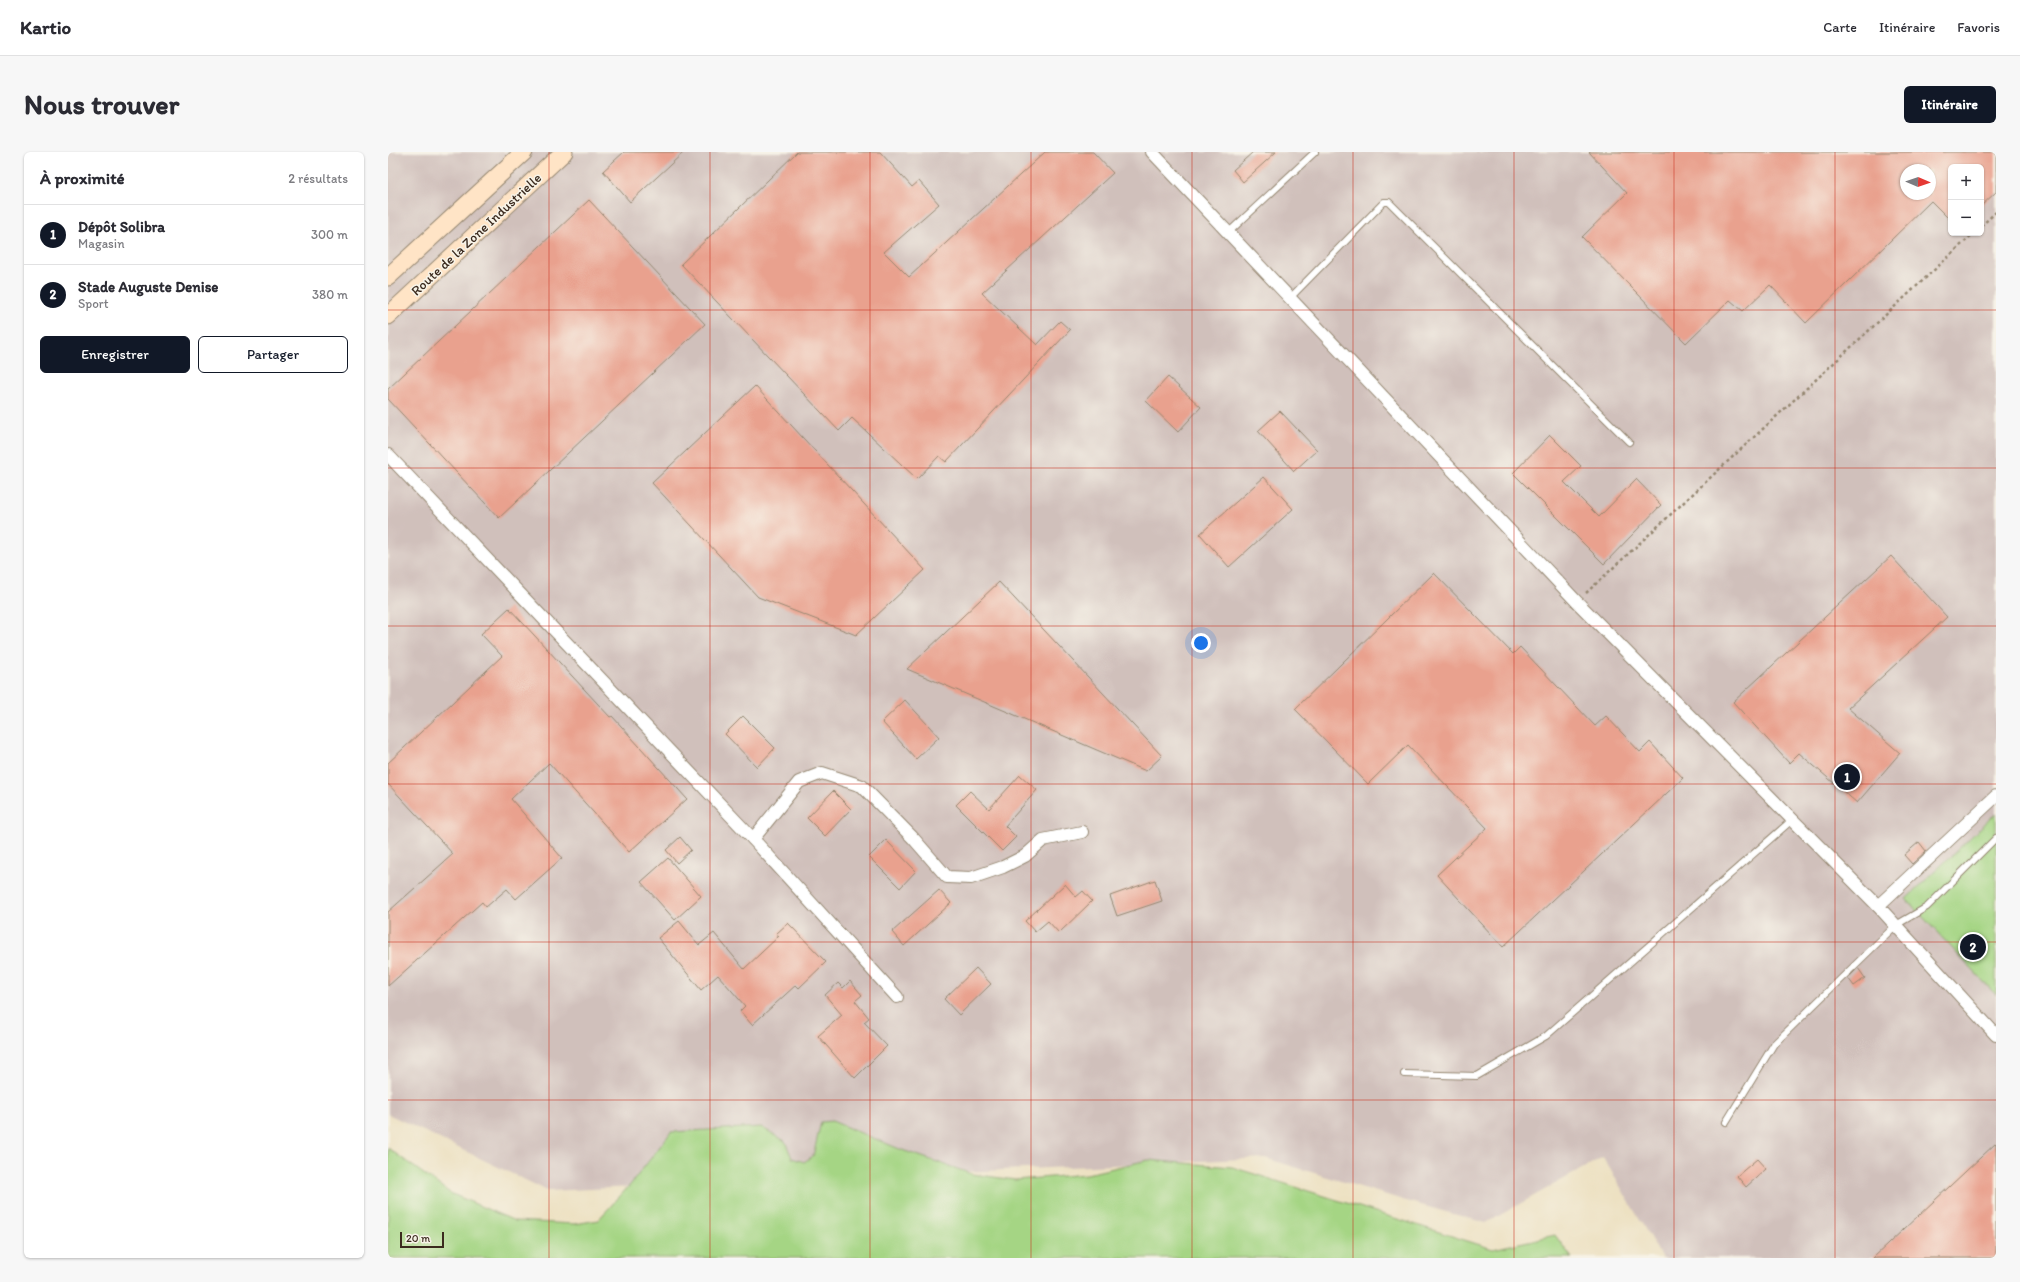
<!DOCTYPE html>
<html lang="fr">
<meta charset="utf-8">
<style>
:root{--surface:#fff;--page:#f7f7f7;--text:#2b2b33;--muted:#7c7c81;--line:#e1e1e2;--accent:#111827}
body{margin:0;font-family:Itim,sans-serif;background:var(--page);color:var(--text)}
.controls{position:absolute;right:12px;top:12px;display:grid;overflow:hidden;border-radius:6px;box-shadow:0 1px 3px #0004}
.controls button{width:36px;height:36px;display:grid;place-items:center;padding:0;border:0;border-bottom:1px solid var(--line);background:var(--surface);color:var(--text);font:20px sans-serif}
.compass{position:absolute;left:1512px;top:12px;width:36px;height:36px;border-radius:50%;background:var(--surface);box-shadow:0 1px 3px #0004;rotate:92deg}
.scale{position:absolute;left:12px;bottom:10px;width:44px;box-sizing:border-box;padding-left:4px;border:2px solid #3b2a1e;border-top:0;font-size:11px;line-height:14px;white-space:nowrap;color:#3b2a1e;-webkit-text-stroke:3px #f7f3e8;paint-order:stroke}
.you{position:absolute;left:813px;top:491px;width:14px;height:14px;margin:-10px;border:3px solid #fff;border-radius:50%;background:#1a73e8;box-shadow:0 0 0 6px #1a73e833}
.badge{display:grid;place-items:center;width:26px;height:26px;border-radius:50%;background:var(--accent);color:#fff;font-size:13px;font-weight:700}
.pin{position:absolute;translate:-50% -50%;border:2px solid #fff;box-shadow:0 1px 4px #0006}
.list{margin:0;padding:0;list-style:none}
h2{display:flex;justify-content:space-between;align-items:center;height:52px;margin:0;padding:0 16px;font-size:17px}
h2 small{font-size:13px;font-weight:400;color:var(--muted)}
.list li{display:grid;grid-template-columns:26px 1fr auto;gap:12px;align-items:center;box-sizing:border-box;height:60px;padding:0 16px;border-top:1px solid var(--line)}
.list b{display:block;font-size:15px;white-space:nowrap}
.list p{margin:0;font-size:13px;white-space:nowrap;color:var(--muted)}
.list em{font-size:13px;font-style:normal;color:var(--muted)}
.actions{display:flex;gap:8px;padding:12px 16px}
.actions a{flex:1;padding:9px 0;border:1px solid var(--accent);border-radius:6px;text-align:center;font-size:14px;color:var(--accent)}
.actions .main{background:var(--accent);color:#fff}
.map{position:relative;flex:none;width:1608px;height:1106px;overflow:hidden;border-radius:6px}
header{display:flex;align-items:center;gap:24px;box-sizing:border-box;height:56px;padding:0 20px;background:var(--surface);border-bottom:1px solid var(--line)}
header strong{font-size:19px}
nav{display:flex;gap:22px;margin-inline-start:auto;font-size:14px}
.intro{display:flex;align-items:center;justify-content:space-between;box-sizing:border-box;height:96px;padding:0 24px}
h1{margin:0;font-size:28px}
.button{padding:10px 18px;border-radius:6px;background:var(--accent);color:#fff;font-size:14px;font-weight:700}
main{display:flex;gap:24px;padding:0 24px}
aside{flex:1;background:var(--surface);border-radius:6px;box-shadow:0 1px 3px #0004}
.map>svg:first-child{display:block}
</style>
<header>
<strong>Kartio</strong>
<nav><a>Carte</a><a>Itinéraire</a><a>Favoris</a></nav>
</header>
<div class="intro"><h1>Nous trouver</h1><a class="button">Itinéraire</a></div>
<main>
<aside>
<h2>À proximité<small>2 résultats</small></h2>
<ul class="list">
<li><span class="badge">1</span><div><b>Dépôt Solibra</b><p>Magasin</p></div><em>300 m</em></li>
<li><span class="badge">2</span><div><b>Stade Auguste Denise</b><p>Sport</p></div><em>380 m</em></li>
</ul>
<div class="actions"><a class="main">Enregistrer</a><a>Partager</a></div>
</aside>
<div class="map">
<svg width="1608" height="1106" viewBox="0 0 1608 1106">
<rect width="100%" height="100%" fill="#f7f3e8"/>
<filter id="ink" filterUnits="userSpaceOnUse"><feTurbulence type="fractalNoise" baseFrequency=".025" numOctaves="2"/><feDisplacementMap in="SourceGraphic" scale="8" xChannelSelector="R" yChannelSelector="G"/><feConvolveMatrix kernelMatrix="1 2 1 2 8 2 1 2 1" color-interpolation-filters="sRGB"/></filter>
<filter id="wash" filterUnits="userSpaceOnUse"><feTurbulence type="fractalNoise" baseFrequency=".012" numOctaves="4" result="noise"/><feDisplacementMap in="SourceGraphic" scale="16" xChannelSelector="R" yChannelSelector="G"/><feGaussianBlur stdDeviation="0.9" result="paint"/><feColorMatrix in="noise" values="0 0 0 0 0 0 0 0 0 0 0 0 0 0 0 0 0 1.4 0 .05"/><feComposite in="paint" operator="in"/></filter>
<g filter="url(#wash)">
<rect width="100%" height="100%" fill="#ede1c2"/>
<path fill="#d0c0bb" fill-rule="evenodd" d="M0,0H1608V1106H1274L1215,1005L1098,1071L1015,1048L877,1006L160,1039L0,962ZM1563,15H1593V81H1563ZM1518,18H1542V42H1518Z"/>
<g fill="#a5d584" stroke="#708051">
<polygon points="1608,661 1608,843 1518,747"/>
<polygon points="444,969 514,998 584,1022 627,1028 699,1022 760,1008 844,1015 1105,1097 1167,1083 1184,1106 0,1106 0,996 62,1041 127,1069 187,1072 210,1068 243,1032 283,980 373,975 397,989 404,1006 416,1010 425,1004 433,970"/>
</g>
<g id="blocks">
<g fill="#e9a18e" fill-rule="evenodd">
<polygon points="236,0 296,0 242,50 215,19"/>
<polygon points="409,0 492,0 524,35 531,29 551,52 496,100 521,125 657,0 705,0 725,21 594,141 649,193 672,169 682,178 558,310 551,304 529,327 464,266 451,279 293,112"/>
<polygon points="865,0 888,0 855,30 845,18"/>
<path d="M1201,0H1608V40L1593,54V15H1563V69L1543,49L1418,171L1382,133L1355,159L1342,148L1298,191L1194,85L1239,41ZM1518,18H1542V42H1518Z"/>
<polygon points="201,48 317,172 111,366 0,247 0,237"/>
<polygon points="780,225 813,255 790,280 758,249"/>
<polygon points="367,234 537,418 468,483 370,445 264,331"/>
<polygon points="892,259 929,298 906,319 870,279"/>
<polygon points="1162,283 1193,314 1176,330 1211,365 1248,327 1273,353 1216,412 1125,321"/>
<polygon points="876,325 905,357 841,415 812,382"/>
<polygon points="1503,404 1559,465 1460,556 1512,601 1469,651 1411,601 1401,611 1345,550"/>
<polygon points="1046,421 1125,502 1132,495 1207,574 1218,564 1252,600 1262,590 1295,626 1115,795 1049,723 1099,676 1020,593 980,632 907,557"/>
<polygon points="611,430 774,604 758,619 519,517"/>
<polygon points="121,456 222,565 224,564 299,647 241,700 161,611 123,647 174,706 128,747 119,737 98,755 94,750 0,834 0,760 65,702 0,632 0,611 114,504 93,482"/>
<polygon points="517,548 551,585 528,607 494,570"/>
<polygon points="355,564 387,596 369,615 337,582"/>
<polygon points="632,623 649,638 617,674 628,685 614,699 568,653 582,639 601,657"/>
<polygon points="445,639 463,657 437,684 419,666"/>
<polygon points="292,685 303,698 289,711 278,698"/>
<polygon points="498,688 528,719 512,736 481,705"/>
<polygon points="1531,690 1538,699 1524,712 1516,703"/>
<polygon points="280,706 313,744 287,768 253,730"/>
<polygon points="767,728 774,749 729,764 722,744"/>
<polygon points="677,732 688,745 695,739 704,749 671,781 660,769 647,780 637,769"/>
<polygon points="551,738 563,751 516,794 504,780"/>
<polygon points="291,769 311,793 326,781 356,817 391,784 388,782 400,771 438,810 411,836 408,833 364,873 352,859 357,854 330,823 313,838 270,786"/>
<polygon points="588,816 603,832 571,863 556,847"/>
<polygon points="1470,816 1477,826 1466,834 1460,826"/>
<polygon points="462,829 474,843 467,849 481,866 476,870 499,894 467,926 430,884 454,863 437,843 450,831 455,836"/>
<polygon points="1608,991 1608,1106 1485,1106"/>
<polygon points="1369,1007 1378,1017 1358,1035 1349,1024"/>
</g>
</g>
</g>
<g filter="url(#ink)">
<use href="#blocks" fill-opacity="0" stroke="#948670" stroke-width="1"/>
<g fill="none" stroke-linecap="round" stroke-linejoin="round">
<defs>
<g id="service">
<polyline points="841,80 927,0"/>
<polyline points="902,146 996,50 1001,50 1241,290"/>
<polyline points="1016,922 1089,924 1158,884 1404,668"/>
<polyline points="1338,970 1386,892 1508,773 1539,755 1608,686"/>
</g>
<g id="minor">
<polyline points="764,0 1189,450 1490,754 1608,883"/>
<polyline points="0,303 365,687 509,845"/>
<polyline points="365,687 411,630 434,621 474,634 525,686 559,725 583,726 615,715 637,704 655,688 694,680"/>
<polyline points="1490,754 1608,644"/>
</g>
<g id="secondary">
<polyline points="0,125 136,0"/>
<polyline points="0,164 176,0"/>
</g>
</defs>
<use href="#service" stroke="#948670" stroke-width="8"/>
<use href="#minor" stroke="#948670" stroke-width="14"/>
<use href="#secondary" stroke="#948670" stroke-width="19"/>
<g stroke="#948670" stroke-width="2.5" stroke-dasharray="3 3" stroke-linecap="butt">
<polyline points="1593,74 1608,60"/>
<polyline points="1198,441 1586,81"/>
</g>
<use href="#service" stroke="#fff" stroke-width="6"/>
<use href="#minor" stroke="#fff" stroke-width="12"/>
<use href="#secondary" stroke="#ffe4c6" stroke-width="17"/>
</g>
</g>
<path fill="none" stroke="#c8321e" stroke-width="1" stroke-opacity="0.55" d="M161,0V1106M322,0V1106M482,0V1106M643,0V1106M804,0V1106M965,0V1106M1126,0V1106M1286,0V1106M1447,0V1106M0,158H1608M0,316H1608M0,474H1608M0,632H1608M0,790H1608M0,948H1608"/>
<g text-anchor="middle" stroke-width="3" stroke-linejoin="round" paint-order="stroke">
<g font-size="14" fill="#3b2a1e" stroke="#f7f3e8">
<text transform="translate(88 82) rotate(-43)" y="5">Route de la Zone Industrielle</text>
</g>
</g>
</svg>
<div class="controls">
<button>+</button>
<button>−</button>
</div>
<svg class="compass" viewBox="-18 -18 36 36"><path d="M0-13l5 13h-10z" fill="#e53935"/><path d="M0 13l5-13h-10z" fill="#7c7c81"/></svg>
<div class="scale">20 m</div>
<div class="you"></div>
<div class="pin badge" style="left:1459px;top:625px">1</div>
<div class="pin badge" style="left:1585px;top:795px">2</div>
</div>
</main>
